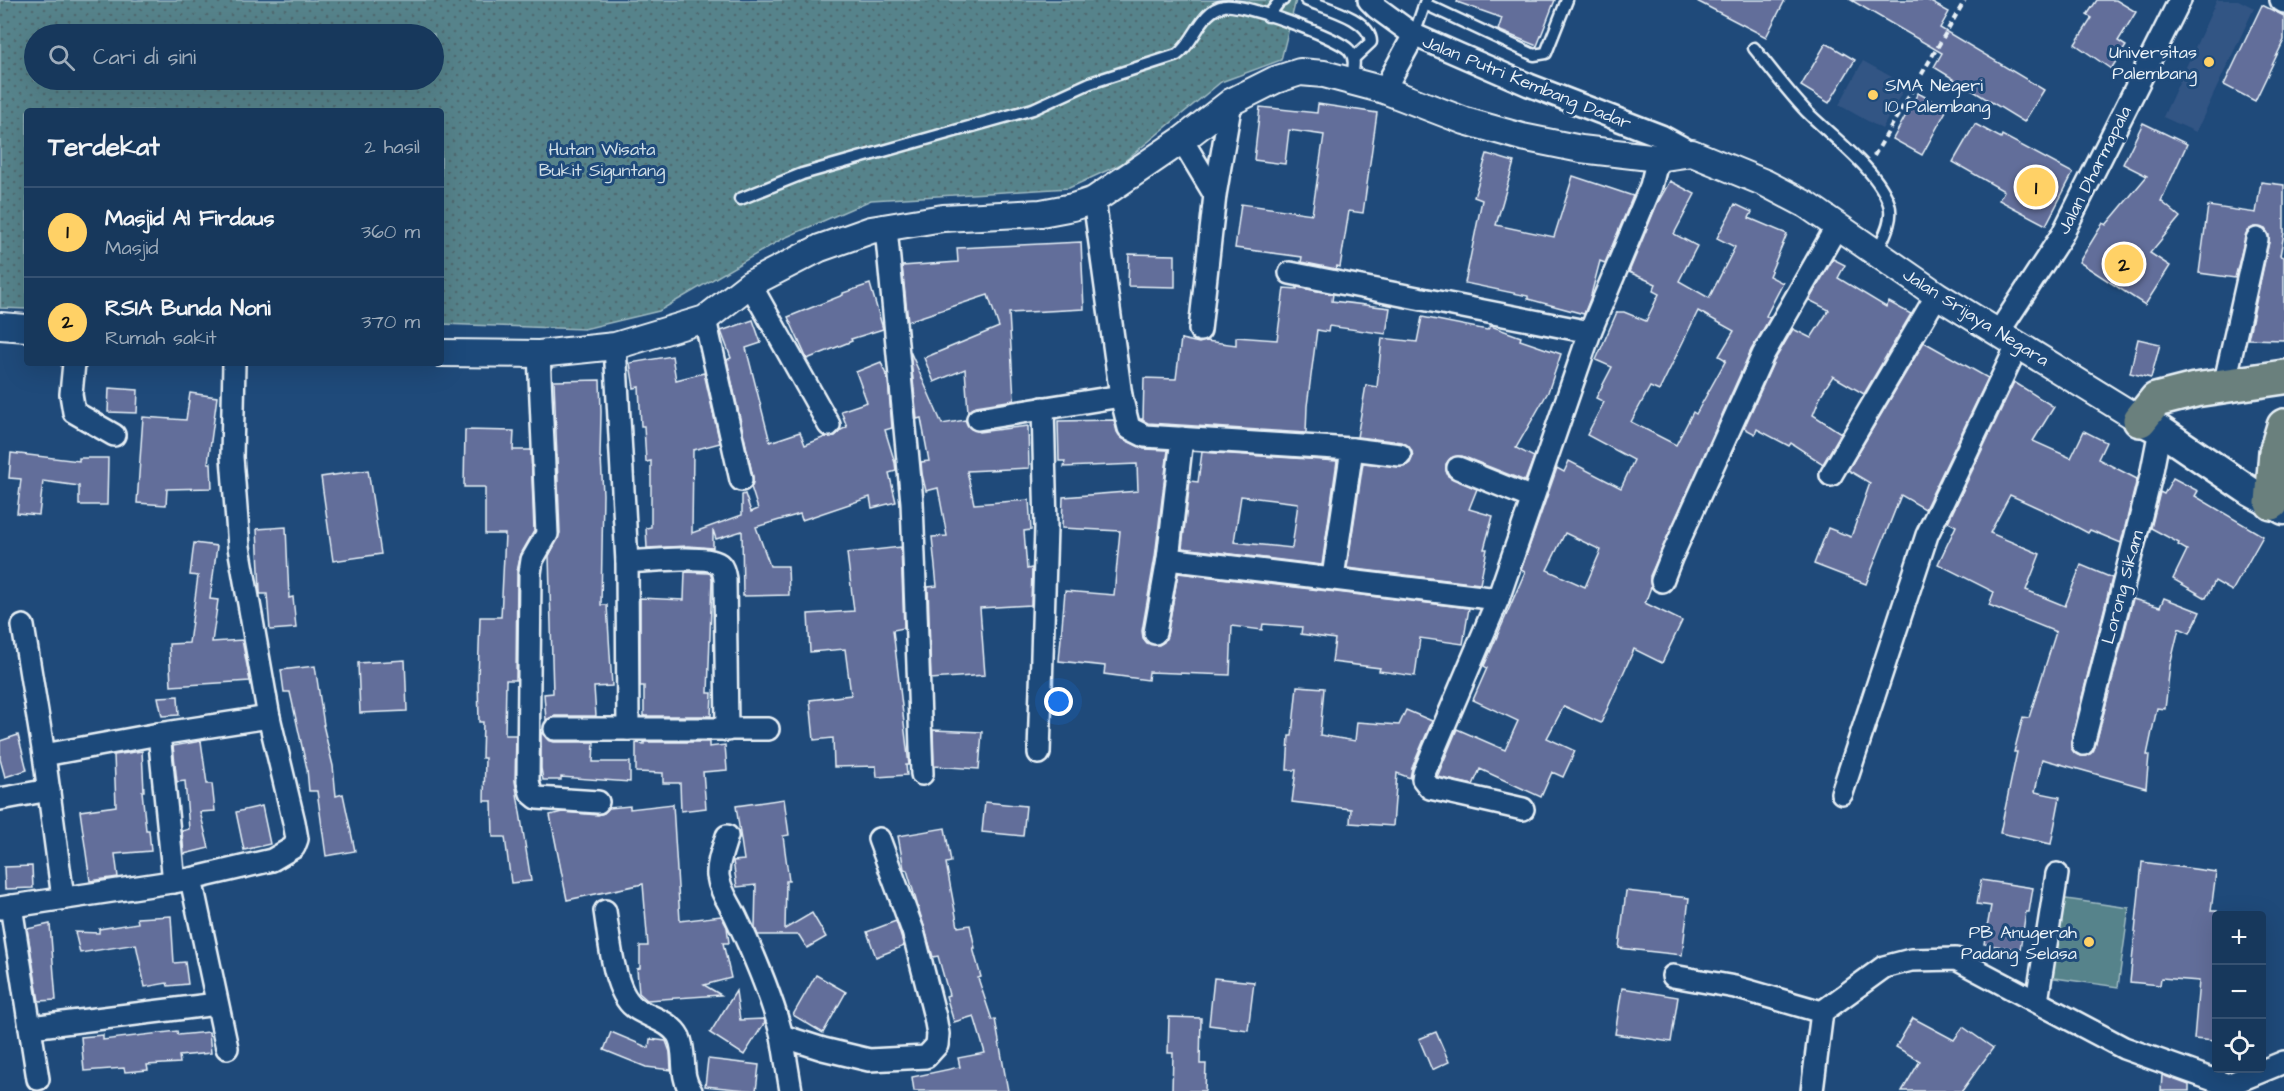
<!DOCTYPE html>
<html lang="id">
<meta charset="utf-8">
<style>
:root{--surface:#17385c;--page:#203f62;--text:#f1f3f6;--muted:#9eacbb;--line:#365272;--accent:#ffd166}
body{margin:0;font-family:"Architects Daughter",sans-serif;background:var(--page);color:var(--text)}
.controls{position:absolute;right:18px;bottom:18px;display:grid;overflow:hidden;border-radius:6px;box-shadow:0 6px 24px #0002}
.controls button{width:54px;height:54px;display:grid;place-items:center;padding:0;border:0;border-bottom:2px solid var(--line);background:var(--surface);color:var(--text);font:30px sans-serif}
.you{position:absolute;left:1059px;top:702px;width:21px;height:21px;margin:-15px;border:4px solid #fff;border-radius:50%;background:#1a73e8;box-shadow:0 0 0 9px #1a73e833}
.badge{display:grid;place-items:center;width:39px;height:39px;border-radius:50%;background:var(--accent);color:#111;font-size:20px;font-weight:700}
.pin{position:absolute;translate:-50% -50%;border:3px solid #fff;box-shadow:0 2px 6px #0006}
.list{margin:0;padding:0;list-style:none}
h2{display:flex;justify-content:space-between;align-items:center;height:78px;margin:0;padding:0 24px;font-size:26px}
h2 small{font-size:20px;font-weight:400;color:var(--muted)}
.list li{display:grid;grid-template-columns:39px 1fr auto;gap:18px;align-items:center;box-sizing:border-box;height:90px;padding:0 24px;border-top:2px solid var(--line)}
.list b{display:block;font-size:22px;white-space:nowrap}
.list p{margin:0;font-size:20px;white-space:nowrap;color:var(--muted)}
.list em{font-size:20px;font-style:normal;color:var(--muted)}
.icon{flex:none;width:33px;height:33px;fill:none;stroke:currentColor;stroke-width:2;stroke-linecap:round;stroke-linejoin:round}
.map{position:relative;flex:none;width:2284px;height:1091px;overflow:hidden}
.search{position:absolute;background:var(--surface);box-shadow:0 6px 24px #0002;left:24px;top:24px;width:420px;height:66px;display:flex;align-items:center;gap:15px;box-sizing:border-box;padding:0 21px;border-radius:33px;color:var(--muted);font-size:22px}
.panel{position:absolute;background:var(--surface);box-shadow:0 6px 24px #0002;left:24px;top:108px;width:420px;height:258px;border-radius:6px}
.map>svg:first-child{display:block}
</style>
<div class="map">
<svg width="2284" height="1091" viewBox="0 0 2284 1091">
<defs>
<pattern id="park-dots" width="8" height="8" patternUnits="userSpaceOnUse" patternTransform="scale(1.5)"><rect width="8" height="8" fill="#56838b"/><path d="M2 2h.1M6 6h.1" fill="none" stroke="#506b71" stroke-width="1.8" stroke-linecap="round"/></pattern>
</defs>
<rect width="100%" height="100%" fill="#1f4a7a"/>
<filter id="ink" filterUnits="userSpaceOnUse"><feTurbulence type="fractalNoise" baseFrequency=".0167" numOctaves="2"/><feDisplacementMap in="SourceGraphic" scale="12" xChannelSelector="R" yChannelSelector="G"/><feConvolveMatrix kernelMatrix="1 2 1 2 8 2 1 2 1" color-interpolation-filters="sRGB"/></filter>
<g filter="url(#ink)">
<g fill="#335584">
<polygon points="2217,0 2238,0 2254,8 2196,132 2163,117"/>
<polygon points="1863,61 1906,85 1882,129 1839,105"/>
</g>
<polygon fill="#56838b" stroke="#9fbac2" stroke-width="1.5" points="2059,898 2129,908 2118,987 2048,977"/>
<path fill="url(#park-dots)" stroke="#9fbac2" stroke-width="1.5" fill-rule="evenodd" d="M0,0H1296L1281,60L1221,82L1121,164L1069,188L871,200L782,239L659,311L584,329L441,324V111H27V309L0,308ZM34,34H434V80H34Z"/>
<g fill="#626e9a" stroke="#e8f1f8" stroke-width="1.5" fill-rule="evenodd">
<polygon points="1458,0 1555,0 1537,46 1498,30 1502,18 1457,2"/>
<polygon points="1695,0 1785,0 1766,37"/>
<polygon points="1851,0 1927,0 1949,12 1940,28 2044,90 2024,122 1934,67 1942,53"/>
<polygon points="2097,0 2116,0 2136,12 2118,41 2126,46 2111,69 2075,44 2092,18 2087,15"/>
<polygon points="2262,5 2284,16 2284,40 2255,101 2224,85"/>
<polygon points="1826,43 1855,60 1829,103 1801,86"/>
<polygon points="1918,93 1947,109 1922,155 1893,139"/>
<polygon points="1318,104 1377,113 1363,213 1349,211 1340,267 1337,266 1336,269 1301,262 1302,257 1235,248 1241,204 1312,214 1324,135 1289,130 1285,164 1254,160 1260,107 1317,113"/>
<polygon points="2143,123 2187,144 2161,201 2180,217 2150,253 2170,266 2145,305 2079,262 2103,223 2106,225 2147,176 2123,164"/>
<polygon points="1975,124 2001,138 2002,135 2073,173 2046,225 1999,200 2004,191 1953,162"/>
<polygon points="1487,154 1514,162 1496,225 1554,237 1573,176 1633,196 1605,263 1600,261 1590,299 1584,314 1528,299 1528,296 1465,283 1482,200 1474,197"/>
<path d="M1670,181L1695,194L1674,234L1697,246L1679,281L1709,298L1735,247L1717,238L1735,204L1752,212L1749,218L1787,234L1769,276L1783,283L1766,316L1770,318L1751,350L1650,576L1651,587L1645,603L1682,621L1662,663L1634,649L1601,723L1564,706L1547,738L1575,751L1563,777L1552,772L1541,797L1480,769L1473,785L1437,777L1457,729L1505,750L1518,721L1473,700L1487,668L1484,666L1525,572L1521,570L1557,468L1564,472L1569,461L1621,488L1634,460L1587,435L1604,402L1596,398L1612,367L1596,360L1617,312H1624L1646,321L1659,294L1653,291L1656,284L1629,272L1657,204ZM1698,311L1734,331L1719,356L1726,360L1696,414L1693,412L1676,445L1631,422L1650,387L1659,391ZM1565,533L1601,550L1585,587L1547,570Z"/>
<polygon points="2261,182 2284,185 2284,233 2280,256 2284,257 2284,340 2248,339 2269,242 2269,235 2265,229 2254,227 2247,231 2235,278 2199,273 2208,206 2256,213"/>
<polygon points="1081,242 1084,309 1009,313 1014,400 976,406 968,412 965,369 934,382 924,358 999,327 988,295 908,321 902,266 958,262 957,248"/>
<polygon points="1129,254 1175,255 1175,287 1128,286"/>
<polygon points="1833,259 1845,265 1838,278 1886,307 1889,302 1911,314 1864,394 1833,376 1822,393 1813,415 1841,433 1823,464 1791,443 1789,446 1757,429 1755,434 1744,428 1774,361 1793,329 1811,338 1829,310 1809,300"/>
<polygon points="870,284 883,329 851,339 852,341 807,359 788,317 843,295 843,293"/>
<polygon points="1297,287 1333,294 1332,301 1390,308 1386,334 1329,326 1328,332 1317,330 1307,406 1306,433 1148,423 1140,419 1143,419 1144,378 1176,379 1181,339 1199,343 1206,341 1236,345 1236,337 1277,340 1284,288 1297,289"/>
<polygon points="1422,317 1487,330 1491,326 1521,337 1520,340 1561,354 1548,392 1516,448 1534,457 1525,481 1462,456 1451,458 1446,464 1446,470 1448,476 1477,489 1469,509 1493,516 1484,549 1487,549 1480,584 1347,568 1363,463 1404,467 1410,463 1413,456 1411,450 1402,442 1357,437 1366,385 1377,387 1382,338 1417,342"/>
<polygon points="753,320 761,343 746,348 770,442 800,432 805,445 825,437 835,436 841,430 847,427 841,411 867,402 856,372 881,362 888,380 892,428 885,430 895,463 896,471 889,473 896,502 872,508 870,497 802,520 800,514 756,527 770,566 788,566 789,595 743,596 742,531 716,539 713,530 713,548 688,546 647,548 646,528 651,527 651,461 646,462 644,426 641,426 639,387 634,388 630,363 672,356 676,380 704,373 720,443 693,450 692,533 742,515 742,495 745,494 751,512 758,509 751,487 753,477 727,360 731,358 721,331"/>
<polygon points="2138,339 2160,344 2151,378 2130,373"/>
<polygon points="1924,342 1988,378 1925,509 1901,495 1866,584 1814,564 1828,528 1851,537 1870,483 1848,470"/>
<polygon points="910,351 942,424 965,420 969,427 979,432 1028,426 1029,468 967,471 974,504 1029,500 1031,530 1024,531 1027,569 1032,568 1031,605 980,608 985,675 931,679 928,587 937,586 932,537 947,536 938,488 926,491 922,474 921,462 929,461 921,418 917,419"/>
<polygon points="600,380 601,412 600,458 601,458 603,494 601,605 607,605 612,686 594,687 596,716 555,716 546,720 544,694 553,693 549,556 560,533 554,381"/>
<polygon points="2014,382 2054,407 2033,441 2071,458 2084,431 2106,442 2098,459 2137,479 2121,543 2090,530 2088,533 2056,516 2010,495 1990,533 2040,554 2026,590 2065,606 2081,565 2112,578 2071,741 2071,748 2075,753 2080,756 2087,756 2095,747 2133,599 2160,607 2164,598 2200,612 2190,633 2179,628 2170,666 2165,709 2157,708 2147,755 2149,755 2146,788 2042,759 2035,792 2060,797 2051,844 2000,833 2017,752 2014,752 2023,717 2029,718 2056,632 1989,605 1994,592 1938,564 1956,526 1948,522"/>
<polygon points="109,388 138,390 137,413 108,412"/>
<polygon points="190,393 217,397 208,463 211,463 212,488 167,489 166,505 137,503 143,417 186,420"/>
<polygon points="1114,420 1117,432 1123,439 1144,449 1168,450 1155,557 1142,631 1143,638 1147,643 1159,645 1164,642 1167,636 1178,573 1469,608 1463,644 1420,638 1415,676 1379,671 1380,668 1332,662 1335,639 1301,634 1302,627 1263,624 1262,630 1232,626 1230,675 1149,672 1148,680 1104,674 1105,666 1059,661 1065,591 1114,595 1120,531 1062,528 1063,497 1138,491 1137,464 1064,467 1065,461 1059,461 1058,421"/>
<polygon points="465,430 514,431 513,450 531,450 534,531 521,554 517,571 516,680 506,680 505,735 516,735 515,781 531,881 511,883 505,837 493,837 492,801 484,801 485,758 482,758 483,722 479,722 478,679 480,617 501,617 505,534 485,534 485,487 464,487"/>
<path d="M1202,452L1337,461L1322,565L1182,548L1190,481L1198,482ZM1241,496L1298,503L1292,548L1234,542Z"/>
<polygon points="11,453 79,461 79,458 108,458 107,505 79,505 79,486 43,481 39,515 17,513 21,479 9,478"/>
<polygon points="368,470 381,554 333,561 321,477"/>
<polygon points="2173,478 2198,491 2195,496 2263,536 2232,591 2215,581 2206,598 2173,579 2187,550 2178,545 2179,543 2151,528 2160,492 2164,494"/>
<polygon points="286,527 289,598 293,597 296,628 270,630 267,594 260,594 260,591 257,529"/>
<polygon points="194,543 217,546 210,599 218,600 212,642 242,640 250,681 171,686 169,644 189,643 198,576 190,575"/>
<polygon points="901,547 904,628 893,630 909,765 906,765 907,775 877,777 876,766 834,767 833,738 814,740 810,700 851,695 845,649 810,652 808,614 854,611 847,553"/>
<polygon points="685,572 708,573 711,574 712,579 708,693 712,693 711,716 644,716 644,686 640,686 640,598 684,600"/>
<polygon points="405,660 407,711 360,713 358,663"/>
<polygon points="315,666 324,725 323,725 333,766 336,796 343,794 355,851 326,856 317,791 309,791 307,769 290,692 284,692 281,670"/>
<polygon points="1297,686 1324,688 1320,735 1355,741 1357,722 1399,725 1406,710 1432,721 1412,768 1410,778 1397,773 1393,826 1350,823 1351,809 1292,802 1296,770 1287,770 1289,736 1292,736"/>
<polygon points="178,696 179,715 162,716 158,697"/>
<polygon points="933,730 982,732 979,769 934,766"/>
<polygon points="541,732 548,740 554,742 594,742 593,762 630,762 630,782 561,777 561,780 543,780 541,768"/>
<polygon points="18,735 27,770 5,777 0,759 0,741"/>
<polygon points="201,741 207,784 212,784 215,811 200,812 209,848 184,854 182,831 189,829 185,781 177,782 173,746"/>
<polygon points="644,742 709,742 709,747 725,745 727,770 703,772 706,808 681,811 680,783 663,783 663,773 636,772 636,743 644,744"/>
<polygon points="142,751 144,791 142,791 146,830 149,830 151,851 115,854 118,877 90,881 80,811 116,806 114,755"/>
<polygon points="784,799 789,835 783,836 789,881 786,881 785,929 812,913 826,937 807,948 799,935 758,935 755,928 756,885 737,887 733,861 744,860 736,806"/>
<polygon points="985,802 1026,806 1023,836 982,832"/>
<polygon points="673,804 680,921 721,916 727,927 729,943 723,943 731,978 704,985 721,995 647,1000 639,993 637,969 640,968 640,946 648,946 643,884 567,900 550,815 562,812 598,815 604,813 609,808 630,806 630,809"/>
<polygon points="262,806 270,844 244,850 236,812"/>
<polygon points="945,828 951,862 946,863 958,927 970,925 975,948 973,948 981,977 978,978 992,1020 995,1019 1008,1091 914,1091 912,1077 960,1067 958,1058 985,1053 974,1016 954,1022 946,996 949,995 938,956 933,957 907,870 904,869 898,836"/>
<polygon points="2142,862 2216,872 2211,911 2217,911 2214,1000 2217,1000 2217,1010 2214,1041 2194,1039 2199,981 2161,978 2160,985 2130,982"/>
<polygon points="32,866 33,888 5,889 4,867"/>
<polygon points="1981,880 2033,888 2029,912 2026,912 2020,950 1984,944 1991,906 1977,904"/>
<polygon points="1626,891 1689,898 1682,955 1619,948"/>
<polygon points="171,916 174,963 185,962 188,984 168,986 167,983 145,987 136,944 80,953 75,932 99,933 99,929 138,923 137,918"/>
<polygon points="896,921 904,946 876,957 867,932"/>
<polygon points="50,924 56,1000 39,1001 27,929"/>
<polygon points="816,975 846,992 823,1033 793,1015"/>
<polygon points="1214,978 1254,982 1248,1030 1209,1025"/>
<polygon points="1622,988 1678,997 1671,1042 1615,1034"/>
<polygon points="736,991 740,1020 764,1019 765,1022 744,1055 710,1033"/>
<polygon points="1169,1017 1201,1018 1200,1064 1206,1064 1205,1091 1172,1091 1173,1053 1168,1053"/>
<polygon points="1913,1018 1954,1040 1963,1027 1993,1048 1962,1091 1902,1091 1920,1061 1896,1047"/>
<polygon points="177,1031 178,1035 209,1032 211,1053 179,1056 180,1063 147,1065 148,1070 125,1072 124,1068 84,1071 81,1037 103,1035 103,1040"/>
<polygon points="611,1032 649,1048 650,1039 666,1041 670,1052 671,1070 646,1067 604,1050"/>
<polygon points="1436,1032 1449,1062 1432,1070 1419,1039"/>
<polygon points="708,1059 759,1065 756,1091 705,1086"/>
<polygon points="2162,1075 2189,1085 2189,1091 2161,1091"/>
</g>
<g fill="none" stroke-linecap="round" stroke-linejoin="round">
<defs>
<g id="service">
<path d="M1306,0C1325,8 1370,18 1371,42L1354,58"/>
<polyline points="1425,4 1534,55 1546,53 1567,0"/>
<polyline points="1268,16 1279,2 1283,0"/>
<polyline points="1414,35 1426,0"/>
<path d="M1754,48C1771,69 1788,92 1807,112C1831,136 1879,171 1889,204C1894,220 1883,238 1877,252"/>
<path d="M740,199L802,174L1033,109L1090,83L1177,55C1195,42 1201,10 1224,6C1241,2 1337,37 1349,50C1357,59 1353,70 1351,81"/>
</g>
<g id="minor">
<polyline points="1369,0 1377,8 1414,35 1529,85 1661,136 1692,153"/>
<polyline points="2281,0 2284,2"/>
<polyline points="1384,90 1414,35"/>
<polyline points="1182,140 1215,195"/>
<polyline points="1094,200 1121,396 1129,428 1145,436 1352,449 1333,577"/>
<polyline points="886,228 912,502 922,774"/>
<polyline points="1290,273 1590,332"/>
<polyline points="750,284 829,425"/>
<polyline points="705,319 741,480"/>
<polyline points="1200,330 1215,195 1231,102"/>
<polyline points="1998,333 2062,235 2180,0"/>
<polyline points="615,346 627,562 628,729 768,729"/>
<polyline points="539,354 547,534 532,560 530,573 528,781 531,793 537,798 598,802"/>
<polyline points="74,363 71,394 74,412 114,435"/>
<polyline points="2224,386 2257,239"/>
<polyline points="978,419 1121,396"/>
<polyline points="1352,449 1400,455"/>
<polyline points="1458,468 1532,498"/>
<polyline points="1831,475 1937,295"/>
<polyline points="1168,559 1498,599"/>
<path d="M627,562C644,561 706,555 717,563C723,566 724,573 725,579L727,730"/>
<polyline points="1662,581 1671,558 1763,355 1837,226"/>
<polyline points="23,626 44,755 63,898"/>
<polyline points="1155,633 1168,559 1182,438"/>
<polyline points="555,729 628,729"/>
<polyline points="159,734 174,882"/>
<polyline points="2083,744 2151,476 2160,430"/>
<polyline points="1039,753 1046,527 1043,408"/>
<polyline points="44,755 159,734 269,717"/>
<polyline points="1842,793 1927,535 2018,344"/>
<polyline points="0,799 49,790"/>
<polyline points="1523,809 1430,788 1423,779 1424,773 1498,599 1590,332 1651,186 1658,158"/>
<path d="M727,836C723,849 717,863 718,876C720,892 731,905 737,919C755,957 771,995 782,1036"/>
<polyline points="191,879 227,1048"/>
<polyline points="11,906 38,1079"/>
<polyline points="0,908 191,879 272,860 294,847 297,839 294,822 269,717 239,547 232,457 234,363"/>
<path d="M605,911C609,936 613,991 634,1007C647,1017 671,1021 679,1037C687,1054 679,1075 691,1091"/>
<polyline points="1673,976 1735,987 1822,1012"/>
<polyline points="2037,1001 2057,874"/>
<polyline points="31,1027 217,1004"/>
<polyline points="791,1091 782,1036 823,1049 869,1060 926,1057 937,1045 938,1034 935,1017 913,931 879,839"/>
<polyline points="1812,1091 1822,1012 1884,967 1911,960 1956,959 2124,1048 2228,1085 2284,1062"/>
</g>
<g id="tertiary">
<polyline points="0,326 27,328"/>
<polyline points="441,353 539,354 615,346 705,319 750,284 820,248 871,230 943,218 1041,213 1073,207 1094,200 1182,140 1231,102 1275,80 1300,72 1324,74 1384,90 1465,121 1522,137 1581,149 1658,158 1692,153 1765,183 1807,205 1937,295 2140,420"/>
</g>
<polyline id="secondary" points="2140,420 2160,430 2251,492 2284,510"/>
<g id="trunk">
<polyline points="2140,420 2156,400 2195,390 2284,377"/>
<polyline points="2272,503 2276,452 2284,426"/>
</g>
</defs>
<use href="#service" stroke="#e8f1f8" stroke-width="15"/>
<use href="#minor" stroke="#e8f1f8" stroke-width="26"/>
<use href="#tertiary" stroke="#e8f1f8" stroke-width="30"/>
<use href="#secondary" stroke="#e8f1f8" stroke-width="33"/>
<use href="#trunk" stroke="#e8f1f8" stroke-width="38"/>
<polyline stroke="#e8f1f8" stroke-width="4" stroke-dasharray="6 4.5" stroke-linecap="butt" points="1874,156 1965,0"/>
<use href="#service" stroke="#1f4a7a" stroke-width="10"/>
<use href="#minor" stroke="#1f4a7a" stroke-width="21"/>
<use href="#tertiary" stroke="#1f4a7a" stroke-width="26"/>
<use href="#secondary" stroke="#1f4a7a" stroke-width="28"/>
<use href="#trunk" stroke="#6a807d" stroke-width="33"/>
</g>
</g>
<g fill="#ffd166" stroke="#1f4a7a" stroke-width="2">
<circle cx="2209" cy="62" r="6"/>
<circle cx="1873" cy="95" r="6"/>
<circle cx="2089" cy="942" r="6"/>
</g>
<g text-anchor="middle" stroke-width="6" stroke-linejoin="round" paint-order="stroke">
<g font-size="18" fill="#e8f1f8" stroke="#1f4a7a" text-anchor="end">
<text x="2197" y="58">Universitas<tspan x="2197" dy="21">Palembang</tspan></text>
<text x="1885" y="91" text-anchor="start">SMA Negeri<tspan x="1885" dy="21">10 Palembang</tspan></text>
<text x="2077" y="938">PB Anugerah<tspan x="2077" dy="21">Padang Selasa</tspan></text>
</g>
<g font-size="18" fill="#e8f1f8" stroke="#1f4a7a">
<text transform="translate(1527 82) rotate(22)" y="6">Jalan Putri Kembang Dadar</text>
<text transform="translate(2094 170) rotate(-63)" y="6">Jalan Dharmapala</text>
<text transform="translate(1976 317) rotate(32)" y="6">Jalan Srijaya Negara</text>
<text transform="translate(2122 587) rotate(-75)" y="6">Lorong Sikam</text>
</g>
<g font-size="18" fill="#d2e0e8" stroke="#1f4a7a">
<text x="602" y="155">Hutan Wisata<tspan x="602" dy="21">Bukit Siguntang</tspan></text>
</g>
</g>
</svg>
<div class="controls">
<button>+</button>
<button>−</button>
<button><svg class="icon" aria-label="locate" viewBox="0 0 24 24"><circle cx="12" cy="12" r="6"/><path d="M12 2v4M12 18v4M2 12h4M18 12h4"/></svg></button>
</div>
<div class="you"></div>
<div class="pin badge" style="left:2036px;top:187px">1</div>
<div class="pin badge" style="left:2124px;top:264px">2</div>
<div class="search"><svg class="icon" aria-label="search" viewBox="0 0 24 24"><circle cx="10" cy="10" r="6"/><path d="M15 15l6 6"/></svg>Cari di sini</div>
<section class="panel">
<h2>Terdekat<small>2 hasil</small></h2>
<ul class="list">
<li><span class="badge">1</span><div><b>Masjid Al Firdaus</b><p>Masjid</p></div><em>360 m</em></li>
<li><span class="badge">2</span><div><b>RSIA Bunda Noni</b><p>Rumah sakit</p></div><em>370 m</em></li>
</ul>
</section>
</div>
